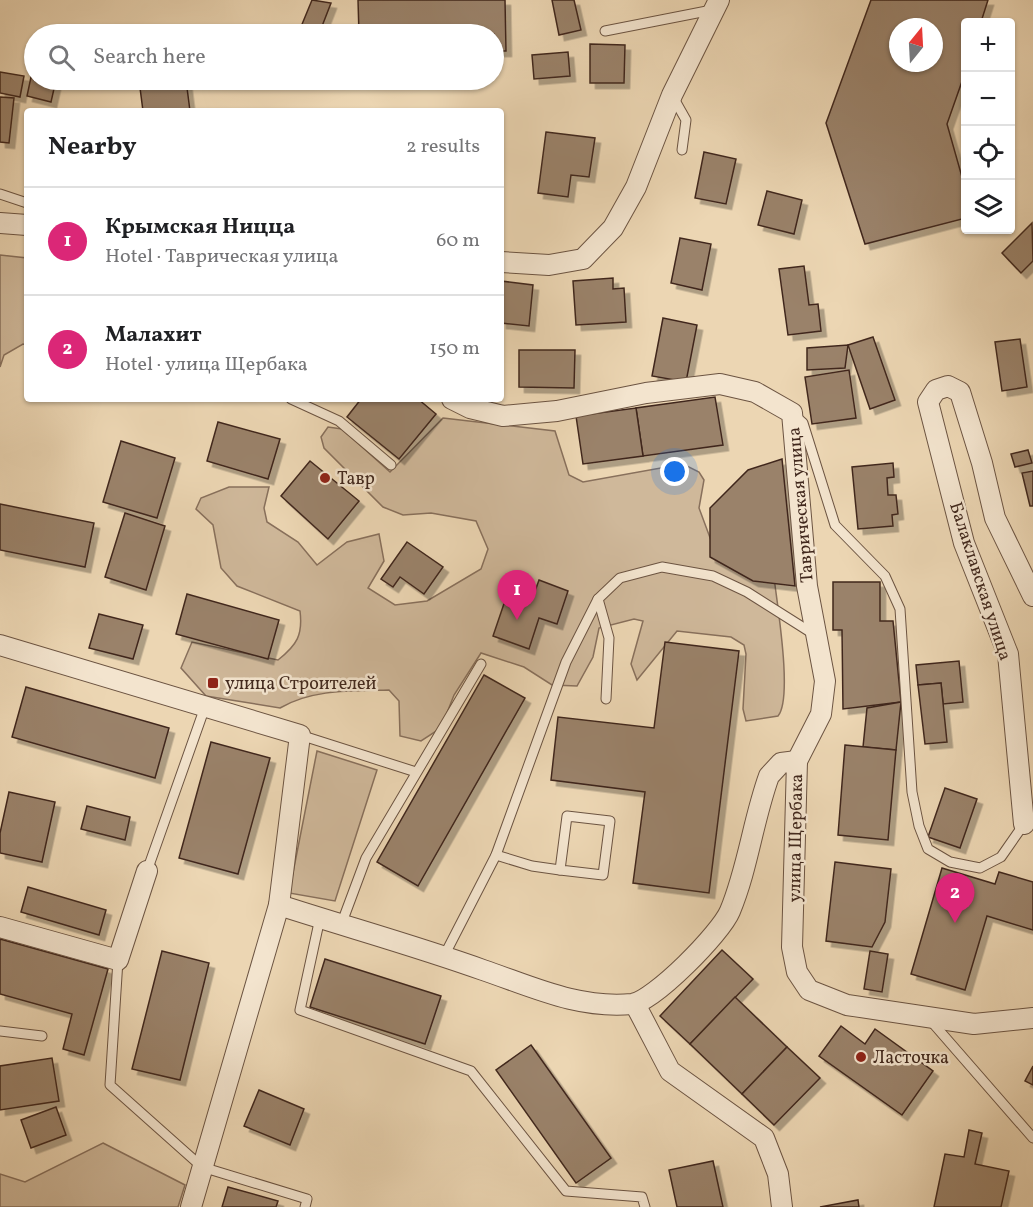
<!DOCTYPE html>
<meta charset="utf-8">
<style>
:root{--surface:#fff;--page:#f6f6f6;--text:#202124;--muted:#757577;--line:#e0e0e0;--accent:#db2777}
body{margin:0;font-family:Vollkorn,serif;background:var(--page);color:var(--text)}
.controls{position:absolute;right:18px;top:18px;display:grid;overflow:hidden;border-radius:6px;box-shadow:0 2px 4px #0004}
.controls button{width:54px;height:54px;display:grid;place-items:center;padding:0;border:0;border-bottom:2px solid var(--line);background:var(--surface);color:var(--text);font:30px sans-serif}
.compass{position:absolute;left:889px;top:18px;width:54px;height:54px;border-radius:50%;background:var(--surface);box-shadow:0 2px 4px #0004;rotate:18deg}
.you{position:absolute;left:675px;top:472px;width:21px;height:21px;margin:-15px;border:4px solid #fff;border-radius:50%;background:#1a73e8;box-shadow:0 0 0 9px #1a73e833}
.badge{display:grid;place-items:center;width:39px;height:39px;border-radius:50%;background:var(--accent);color:#fff;font-size:20px;font-weight:700}
.pin{position:absolute;translate:-50% -50px;filter:drop-shadow(0 2px 3px #0008)}
.pin::after{content:'';position:absolute;top:32px;width:21px;height:18px;background:inherit;clip-path:polygon(0 0,100% 0,50% 100%)}
.list{margin:0;padding:0;list-style:none}
h2{display:flex;justify-content:space-between;align-items:center;height:78px;margin:0;padding:0 24px;font-size:26px}
h2 small{font-size:20px;font-weight:400;color:var(--muted)}
.list li{display:grid;grid-template-columns:39px 1fr auto;gap:18px;align-items:center;box-sizing:border-box;height:108px;padding:0 24px;border-top:2px solid var(--line)}
.list b{display:block;font-size:22px;white-space:nowrap}
.list p{margin:0;font-size:20px;white-space:nowrap;color:var(--muted)}
.list em{font-size:20px;font-style:normal;color:var(--muted)}
.icon{flex:none;width:33px;height:33px;fill:none;stroke:currentColor;stroke-width:2;stroke-linecap:round;stroke-linejoin:round}
.map{position:relative;flex:none;width:1033px;height:1207px;overflow:hidden}
.search{position:absolute;background:var(--surface);box-shadow:0 2px 4px #0004;left:24px;top:24px;width:480px;height:66px;display:flex;align-items:center;gap:15px;box-sizing:border-box;padding:0 21px;border-radius:33px;color:var(--muted);font-size:22px}
.panel{position:absolute;background:var(--surface);box-shadow:0 2px 4px #0004;left:24px;top:108px;width:480px;height:294px;border-radius:6px}
.map>svg:first-child{display:block}
</style>
<div class="map">
<svg width="1033" height="1207" viewBox="0 0 1033 1207">
<defs>
<filter id="shadow"><feDropShadow dx="5.5" dy="5.5" stdDeviation="0" flood-color="#0004"/></filter>
</defs>
<rect width="100%" height="100%" fill="#ecd6b3"/>
<filter id="stains"><feTurbulence type="fractalNoise" baseFrequency=".00333" numOctaves="4"/><feColorMatrix values="0 0 0 0 .2 0 0 0 0 .09 0 0 0 0 .02 0 0 0 .5 -.17"/></filter>
<radialGradient id="worn" r=".72"><stop offset=".6" stop-color="#630" stop-opacity="0"/><stop offset="1" stop-color="#630" stop-opacity=".3"/></radialGradient>
<g fill="#cfb89a" stroke="#88705c" stroke-width="1.5">
<polygon points="0,255 27,258 27,345 23,344 4,355 0,367"/>
<path d="M443,418L555,431L569,475L583,482L683,464L699,472L704,480L699,508L712,543L774,577C777,604 793,698 778,716L746,721L743,709L746,654L744,645L731,637L677,631L637,680L631,664L643,621L634,619L599,628L593,657L577,686L552,685L524,667L481,653L454,695L441,728L421,741L400,736L399,701L389,690C352,691 312,689 280,708L206,696L181,668L192,642L278,660C297,645 303,635 300,611L237,586L221,568L213,525L196,509L201,498L229,487H269L264,508L267,522L298,542L317,565L347,542L379,534L384,561L368,588L395,605L427,601L481,569L488,549L476,521L431,513L403,515L383,507L324,448L321,437L328,427L342,429L390,472Z"/>
<polygon points="317,751 377,770 335,901 289,893"/>
<polygon points="103,1143 185,1185 178,1207 0,1207 0,1174 25,1182"/>
</g>
<g fill="#9a826b" stroke="#41281d" stroke-width="1.5" fill-rule="evenodd" filter="url(#shadow)">
<polygon points="312,0 331,3 319,34 298,34"/>
<polygon points="358,0 505,0 506,51 494,51 494,34 359,34"/>
<polygon points="552,0 574,0 581,30 559,35"/>
<path d="M871,0H988L981,22H966V70L947,124L966,191V218L865,244L826,123ZM898,27H934V63H898Z"/>
<polygon points="590,44 625,45 624,83 590,83"/>
<polygon points="568,52 570,76 534,79 532,55"/>
<polygon points="34,63 34,80 56,80 51,102 27,96"/>
<polygon points="0,72 24,76 20,97 0,93"/>
<polygon points="139,80 186,80 190,111 143,111"/>
<polygon points="0,97 14,98 9,143 0,142"/>
<polygon points="546,132 595,138 589,177 571,175 568,197 538,193"/>
<polygon points="704,152 736,159 726,204 695,198"/>
<polygon points="767,191 802,200 794,234 758,225"/>
<polygon points="1032,223 1033,261 1021,273 1002,253"/>
<polygon points="680,238 711,244 702,290 671,283"/>
<polygon points="804,266 809,305 818,304 821,331 788,335 779,269"/>
<polygon points="613,278 613,289 624,288 626,322 576,325 573,281"/>
<polygon points="501,281 533,285 529,326 501,323"/>
<polygon points="663,318 697,325 686,382 652,376"/>
<polygon points="873,337 895,400 870,409 848,345"/>
<polygon points="1020,339 1027,387 1002,391 995,342"/>
<polygon points="848,345 845,368 807,370 807,348"/>
<polygon points="519,350 575,350 574,388 519,387"/>
<polygon points="849,370 856,418 812,424 805,377"/>
<polygon points="715,397 723,445 643,456 636,408"/>
<polygon points="361,399 418,399 436,414 399,459 347,417"/>
<polygon points="636,408 643,456 583,464 576,416"/>
<polygon points="218,422 280,439 268,479 207,461"/>
<polygon points="121,441 175,458 157,518 103,502"/>
<polygon points="1028,450 1032,463 1015,467 1011,454"/>
<polygon points="782,459 795,586 753,581 710,557 710,508 748,470"/>
<polygon points="310,461 359,501 328,539 281,496"/>
<polygon points="893,463 894,477 887,478 888,495 896,495 898,514 892,515 893,526 858,529 852,467"/>
<polygon points="1033,471 1033,506 1030,506 1022,473"/>
<polygon points="0,504 94,523 85,567 0,550"/>
<polygon points="125,513 165,526 146,590 105,577"/>
<polygon points="407,542 443,567 424,594 400,577 393,587 381,579"/>
<polygon points="539,580 568,591 557,624 539,618 529,649 493,636 509,589 533,597"/>
<polygon points="833,582 880,582 880,621 893,621 901,702 843,709 842,630 833,630"/>
<polygon points="187,594 279,620 268,659 176,634"/>
<polygon points="99,614 143,625 133,659 89,648"/>
<polygon points="665,642 739,651 709,893 633,883 645,792 551,780 558,717 654,728"/>
<polygon points="959,661 963,702 943,704 941,683 918,685 916,665"/>
<polygon points="484,675 525,698 418,886 377,862"/>
<polygon points="941,683 947,742 925,744 918,685"/>
<polygon points="26,687 169,728 155,778 12,737"/>
<polygon points="901,702 896,750 863,747 867,708"/>
<polygon points="211,742 270,758 238,874 179,858"/>
<polygon points="845,745 896,750 888,840 838,835"/>
<polygon points="945,788 977,799 960,848 928,837"/>
<polygon points="9,792 55,802 42,862 0,853 0,833"/>
<polygon points="87,806 130,817 125,840 81,829"/>
<polygon points="835,862 891,869 885,922 872,947 826,941"/>
<polygon points="942,868 995,884 999,872 1033,882 1033,930 987,916 965,990 911,974"/>
<polygon points="28,887 106,910 99,935 21,912"/>
<polygon points="0,939 108,969 84,1055 63,1049 72,1014 0,994"/>
<polygon points="722,950 753,979 690,1044 660,1016"/>
<polygon points="162,951 209,963 180,1080 132,1069"/>
<polygon points="870,951 888,954 882,992 864,989"/>
<polygon points="325,959 441,996 425,1044 310,1007"/>
<polygon points="735,997 787,1047 742,1094 690,1044"/>
<polygon points="841,1026 865,1044 875,1029 933,1071 902,1115 819,1056"/>
<polygon points="531,1045 611,1158 576,1183 496,1070"/>
<polygon points="787,1047 820,1078 774,1125 742,1094"/>
<polygon points="52,1058 59,1101 0,1110 0,1066"/>
<polygon points="1033,1066 1033,1085 1025,1081"/>
<polygon points="259,1090 304,1109 290,1145 244,1126"/>
<polygon points="56,1107 66,1135 31,1148 21,1120"/>
<polygon points="969,1130 982,1133 975,1164 1009,1171 1001,1207 934,1207 945,1154 964,1157"/>
<polygon points="713,1161 723,1207 677,1207 669,1170"/>
<polygon points="228,1187 278,1201 276,1207 222,1207"/>
<polygon points="858,1200 859,1207 820,1207"/>
</g>
<g fill="none" stroke-linecap="round" stroke-linejoin="round">
<defs>
<g id="service">
<polyline points="605,31 712,10"/>
<polyline points="673,97 686,120 682,150"/>
<polyline points="0,194 27,203"/>
<polyline points="291,399 339,421 391,465"/>
<polyline points="795,416 803,423 835,525 885,576 900,609 912,792 919,826 928,849 950,862 980,868 1001,857 1024,824"/>
<polyline points="606,699 609,638 598,599 620,578 662,567 713,576 747,592 815,635"/>
<polyline points="300,735 416,772"/>
<polygon points="567,816 610,821 603,875 560,870"/>
<polyline points="496,855 532,866 560,870"/>
<polyline points="147,871 205,707"/>
<polyline points="320,918 300,1010 471,1071 566,1191 642,1197 645,1207"/>
<polyline points="341,925 366,858 481,664"/>
<polyline points="443,958 496,855 566,662 598,599"/>
<polyline points="118,960 110,1085 202,1167 307,1199 305,1207"/>
<polyline points="931,1021 1033,1138"/>
<polyline points="0,1031 42,1036"/>
</g>
<g id="minor">
<polyline points="0,223 27,225"/>
<polyline points="501,262 549,265 583,259 613,228 636,187 672,95 719,0"/>
<polyline points="452,399 470,408 503,416 557,411 646,393 720,384 755,392 792,413 807,586 825,681 821,714 797,761"/>
<polyline points="0,645 300,735 279,905 191,1207"/>
<polyline points="1024,824 1008,654 964,543 928,402 936,390 948,386 960,392 982,463 995,518 1033,596"/>
<path d="M279,905C347,927 416,946 483,970C533,987 578,1009 632,1004C654,1001 721,933 730,911C748,868 753,820 769,776L781,763L797,761L792,947L797,972L809,990L847,1005L974,1024L1033,1018"/>
<polyline points="0,927 118,960 147,871"/>
<polyline points="635,1004 670,1071 764,1138 778,1174 782,1207"/>
</g>
</defs>
<use href="#service" stroke="#6c5442" stroke-width="11"/>
<use href="#minor" stroke="#6c5442" stroke-width="22"/>
<use href="#service" stroke="#f3e4ce" stroke-width="9"/>
<use href="#minor" stroke="#f3e4ce" stroke-width="20"/>
</g>
<g fill="#8f2418" stroke="#f3e4ce" stroke-width="2">
<circle cx="325" cy="478" r="6"/>
<rect x="207" y="677" width="12" height="12" rx="3"/>
<circle cx="861" cy="1057" r="6"/>
</g>
<g text-anchor="middle" stroke-width="5" stroke-linejoin="round" paint-order="stroke">
<g font-size="18" fill="#41281d" stroke="#f3e4ce" text-anchor="start">
<text x="337" y="484">Тавр</text>
<text x="225" y="689">улица Строителей</text>
<text x="873" y="1063">Ласточка</text>
</g>
<g font-size="18" fill="#41281d" stroke="#f3e4ce">
<text transform="translate(800 505) rotate(-95)" y="6">Таврическая улица</text>
<text transform="translate(981 581) rotate(72)" y="6">Балаклавская улица</text>
<text transform="translate(795 838) rotate(-89)" y="6">улица Щербака</text>
</g>
</g>
<rect width="100%" height="100%" filter="url(#stains)"/>
<rect width="100%" height="100%" fill="url(#worn)"/>
</svg>
<div class="controls">
<button>+</button>
<button>−</button>
<button><svg class="icon" aria-label="locate" viewBox="0 0 24 24"><circle cx="12" cy="12" r="6"/><path d="M12 2v4M12 18v4M2 12h4M18 12h4"/></svg></button>
<button><svg class="icon" aria-label="layers" viewBox="0 0 24 24"><path d="M12 4l9 5-9 5-9-5zM3 14l9 5 9-5"/></svg></button>
</div>
<svg class="compass" viewBox="-18 -18 36 36"><path d="M0-13l5 13h-10z" fill="#e53935"/><path d="M0 13l5-13h-10z" fill="#757577"/></svg>
<div class="you"></div>
<div class="pin badge" style="left:517px;top:620px">1</div>
<div class="pin badge" style="left:955px;top:923px">2</div>
<div class="search"><svg class="icon" aria-label="search" viewBox="0 0 24 24"><circle cx="10" cy="10" r="6"/><path d="M15 15l6 6"/></svg>Search here</div>
<section class="panel">
<h2>Nearby<small>2 results</small></h2>
<ul class="list">
<li><span class="badge">1</span><div><b>Крымская Ницца</b><p>Hotel · Таврическая улица</p></div><em>60 m</em></li>
<li><span class="badge">2</span><div><b>Малахит</b><p>Hotel · улица Щербака</p></div><em>150 m</em></li>
</ul>
</section>
</div>
